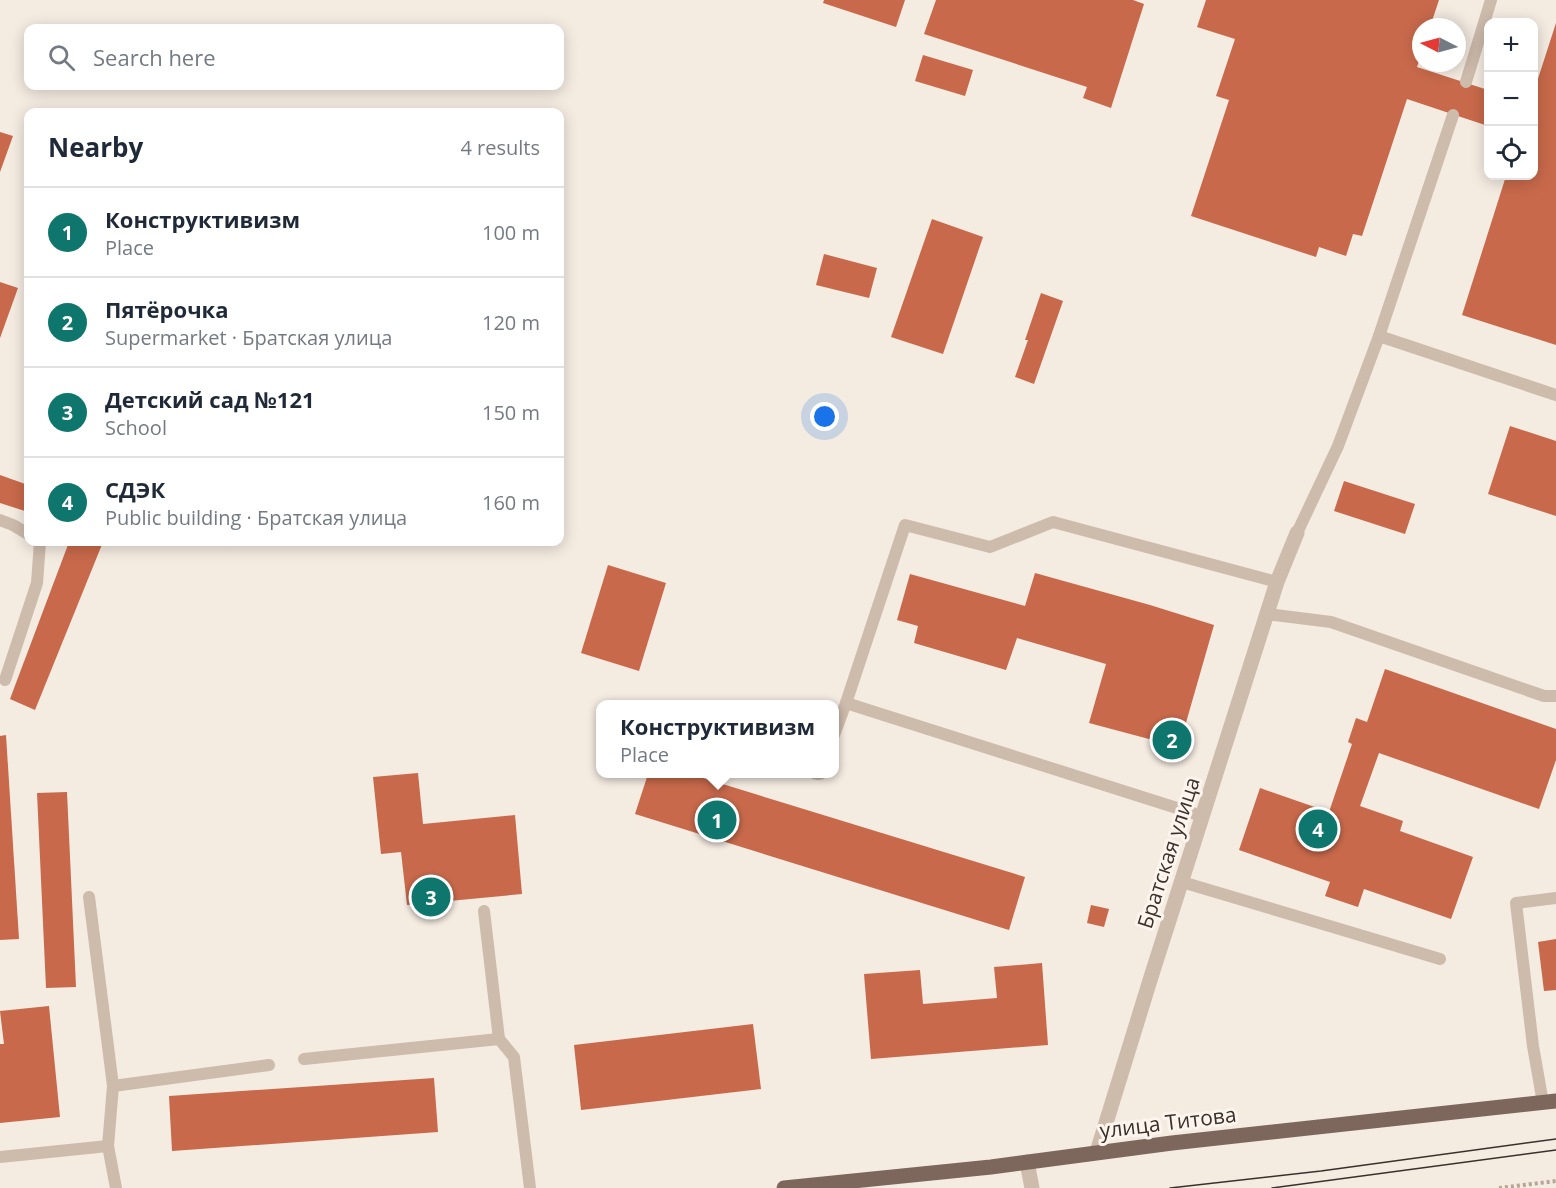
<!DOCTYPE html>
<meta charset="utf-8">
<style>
:root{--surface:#fff;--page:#f6f6f7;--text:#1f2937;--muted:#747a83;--line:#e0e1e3;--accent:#0f766e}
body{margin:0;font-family:"Open Sans",sans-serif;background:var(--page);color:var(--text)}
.controls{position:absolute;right:18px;top:18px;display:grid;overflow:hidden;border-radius:12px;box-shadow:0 3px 15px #0003}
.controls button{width:54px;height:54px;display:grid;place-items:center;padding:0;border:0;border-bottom:2px solid var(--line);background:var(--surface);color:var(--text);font:30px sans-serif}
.compass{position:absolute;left:1412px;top:18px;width:54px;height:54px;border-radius:50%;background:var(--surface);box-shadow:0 3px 15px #0003;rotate:276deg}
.you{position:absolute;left:825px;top:417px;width:21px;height:21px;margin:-15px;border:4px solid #fff;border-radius:50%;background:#1a73e8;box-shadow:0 0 0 9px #1a73e833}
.badge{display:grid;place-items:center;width:39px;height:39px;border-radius:50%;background:var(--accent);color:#fff;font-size:20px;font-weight:700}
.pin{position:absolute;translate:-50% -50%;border:3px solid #fff;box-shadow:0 2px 6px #0006}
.popup{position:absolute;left:596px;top:700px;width:243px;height:78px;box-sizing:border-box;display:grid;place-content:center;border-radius:12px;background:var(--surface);filter:drop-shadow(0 2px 4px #0005);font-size:20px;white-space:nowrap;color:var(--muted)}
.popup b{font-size:22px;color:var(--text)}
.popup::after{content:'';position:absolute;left:50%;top:100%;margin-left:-12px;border:12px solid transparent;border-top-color:var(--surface)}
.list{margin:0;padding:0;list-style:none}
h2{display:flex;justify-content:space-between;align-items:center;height:78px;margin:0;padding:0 24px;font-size:26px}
h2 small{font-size:20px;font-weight:400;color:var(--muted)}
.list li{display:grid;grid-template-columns:39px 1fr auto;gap:18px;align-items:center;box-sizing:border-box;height:90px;padding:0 24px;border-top:2px solid var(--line)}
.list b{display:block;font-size:22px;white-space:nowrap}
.list p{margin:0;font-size:20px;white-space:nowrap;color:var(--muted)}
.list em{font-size:20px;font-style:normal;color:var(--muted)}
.icon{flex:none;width:33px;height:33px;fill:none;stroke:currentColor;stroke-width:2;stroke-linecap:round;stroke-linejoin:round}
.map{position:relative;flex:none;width:1556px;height:1188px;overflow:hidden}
.search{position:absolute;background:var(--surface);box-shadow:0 3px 15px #0003;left:24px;top:24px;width:540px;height:66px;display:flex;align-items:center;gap:15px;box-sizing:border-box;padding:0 21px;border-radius:12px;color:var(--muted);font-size:22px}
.panel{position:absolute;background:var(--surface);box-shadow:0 3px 15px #0003;left:24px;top:108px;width:540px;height:438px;border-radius:12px}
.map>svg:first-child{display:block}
</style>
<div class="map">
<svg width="1556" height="1188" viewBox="0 0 1556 1188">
<rect width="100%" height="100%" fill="#f4ebe1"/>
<g fill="#c8694b">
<polygon points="824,0 905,0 896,27 823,3"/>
<polygon points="936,0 1133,0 1144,4 1111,108 1083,98 1087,87 924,34"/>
<polygon points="1206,0 1439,0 1430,27 1421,27 1421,55 1417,67 1488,90 1488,126 1407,99 1362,236 1353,234 1346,256 1319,247 1316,257 1191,216 1229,100 1216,96 1235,39 1197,27"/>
<polygon points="1556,23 1556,345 1462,315 1506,176 1534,176 1534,91"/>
<polygon points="923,55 973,70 965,96 915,81"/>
<polygon points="0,132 13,136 0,172"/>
<polygon points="932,219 983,237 943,354 891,337"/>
<polygon points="824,254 877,268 869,298 816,285"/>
<polygon points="0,282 18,288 0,338"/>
<polygon points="1041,293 1063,301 1034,384 1015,377 1028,340 1025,340"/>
<polygon points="1510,426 1556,441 1556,516 1488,494"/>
<polygon points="0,475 28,485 28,512 0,503"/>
<polygon points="1344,481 1415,504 1405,534 1334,511"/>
<polygon points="69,542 103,542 35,710 10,699"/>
<polygon points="608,565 666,583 639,671 581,653"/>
<polygon points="1035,573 1150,605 1214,625 1179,747 1089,723 1106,664 1017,638 1006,670 914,643 918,626 897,620 910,574 1025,606"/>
<polygon points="1385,669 1556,729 1556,760 1539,809 1379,753 1360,806 1403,821 1400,831 1473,857 1451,919 1364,889 1358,907 1325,896 1330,882 1239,850 1260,788 1329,812 1352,744 1348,742 1356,718 1367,722"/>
<polygon points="6,735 19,939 0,940 0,736"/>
<polygon points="418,773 423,824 515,815 522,894 407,905 401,852 381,854 373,777"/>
<polygon points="648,774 690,774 1025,877 1009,930 635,814"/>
<polygon points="67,792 76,987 46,988 37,793"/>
<polygon points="1091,905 1109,909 1104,927 1087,923"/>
<polygon points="1556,939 1556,990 1544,991 1538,942"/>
<polygon points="1042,963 1048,1045 871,1059 864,974 920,970 923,1004 997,998 994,967"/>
<polygon points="49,1006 60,1117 0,1123 0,1044 4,1044 0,1011"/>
<polygon points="753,1024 761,1089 581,1110 574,1045"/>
<polygon points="434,1078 438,1132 172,1151 169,1096"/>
</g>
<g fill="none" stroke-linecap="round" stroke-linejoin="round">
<polyline stroke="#b9a596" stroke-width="4" stroke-dasharray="3 3" stroke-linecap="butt" points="1499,1188 1556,1181"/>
<g stroke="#cdbbac" stroke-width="12">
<polyline points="1466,82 1491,0"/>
<polyline points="1379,336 1556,395"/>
<polyline points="0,520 13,525 28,534"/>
<polyline points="1297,533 1338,446 1379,336 1453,115"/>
<polyline points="1267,614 1331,622 1544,696 1556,696"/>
<polyline points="5,680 37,583 40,542"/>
<polyline points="834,735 846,703"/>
<polyline points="816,774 820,774"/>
<polyline points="1202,816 846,703 905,525 990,547 1053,522 1277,582"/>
<polyline points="1182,882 1440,959"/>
<polyline points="89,897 113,1086 108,1146 116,1188"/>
<polyline points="484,911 499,1039"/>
<polyline points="304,1059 499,1039 514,1057 530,1188"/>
<polyline points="113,1086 269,1065"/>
<polyline points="1543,1103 1533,1046 1516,903 1556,898"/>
<polyline points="0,1157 108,1146"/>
</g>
<g stroke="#cdbbac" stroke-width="15">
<polyline points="1097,1152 1151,977 1277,582 1297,533"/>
<polyline points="1027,1162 1032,1188"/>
</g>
<polyline stroke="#7d675c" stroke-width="15" points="784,1188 991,1167 1172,1143 1556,1101"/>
<g stroke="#3b302b" stroke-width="1.5">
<polyline points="1170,1188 1321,1171 1556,1139"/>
<polyline points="1272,1188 1556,1150"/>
</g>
</g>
<g text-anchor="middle" stroke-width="6" stroke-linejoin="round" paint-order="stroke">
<g font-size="21" fill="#3b302b" stroke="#fbf5ee">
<text transform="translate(1169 853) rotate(-72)" y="7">Братская улица</text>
<text transform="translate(1168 1123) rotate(-7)" y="7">улица Титова</text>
</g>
</g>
</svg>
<div class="controls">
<button>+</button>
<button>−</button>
<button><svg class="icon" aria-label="locate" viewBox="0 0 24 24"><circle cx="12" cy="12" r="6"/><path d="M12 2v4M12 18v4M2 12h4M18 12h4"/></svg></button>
</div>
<svg class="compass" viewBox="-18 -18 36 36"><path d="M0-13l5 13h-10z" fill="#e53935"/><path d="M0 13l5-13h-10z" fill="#747a83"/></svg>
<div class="you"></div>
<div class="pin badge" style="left:717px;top:820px">1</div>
<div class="popup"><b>Конструктивизм</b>Place</div>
<div class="pin badge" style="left:1172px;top:740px">2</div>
<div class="pin badge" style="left:431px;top:897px">3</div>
<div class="pin badge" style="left:1318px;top:829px">4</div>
<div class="search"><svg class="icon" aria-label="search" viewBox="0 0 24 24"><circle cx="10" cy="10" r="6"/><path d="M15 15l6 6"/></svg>Search here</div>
<section class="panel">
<h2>Nearby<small>4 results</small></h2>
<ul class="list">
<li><span class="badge">1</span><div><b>Конструктивизм</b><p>Place</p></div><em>100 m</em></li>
<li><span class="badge">2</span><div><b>Пятёрочка</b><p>Supermarket · Братская улица</p></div><em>120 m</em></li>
<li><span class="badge">3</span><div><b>Детский сад №121</b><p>School</p></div><em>150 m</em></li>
<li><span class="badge">4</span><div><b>СДЭК</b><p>Public building · Братская улица</p></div><em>160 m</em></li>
</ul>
</section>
</div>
